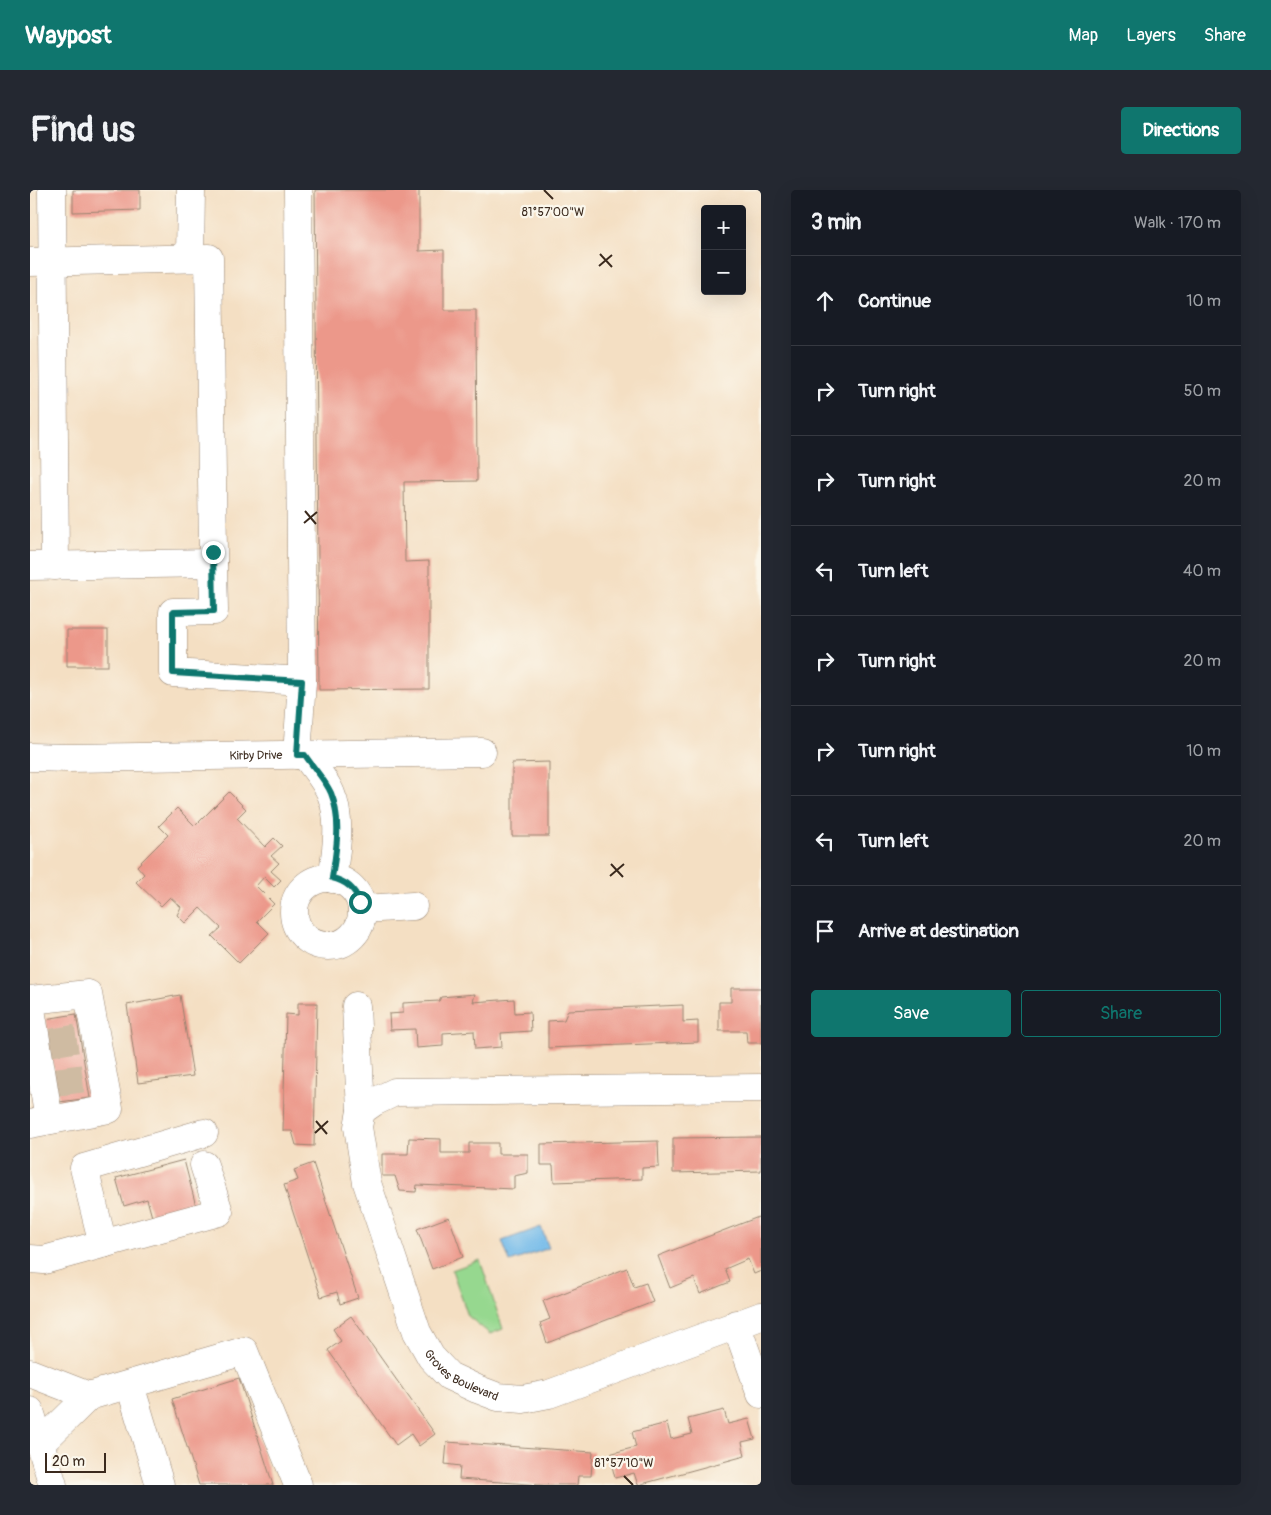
<!DOCTYPE html>
<meta charset="utf-8">
<style>
:root{--surface:#171b24;--page:#242831;--text:#f1f3f6;--muted:#9ea1a6;--line:#363941;--accent:#0f766e}
body{margin:0;font-family:Pangolin,sans-serif;background:var(--page);color:var(--text)}
.controls{position:absolute;right:15px;top:15px;display:grid;overflow:hidden;border-radius:5px;box-shadow:0 5px 20px #0002}
.controls button{width:45px;height:45px;display:grid;place-items:center;padding:0;border:0;border-bottom:1px solid var(--line);background:var(--surface);color:var(--text);font:25px sans-serif}
.scale{position:absolute;left:15px;bottom:12px;width:61px;box-sizing:border-box;padding-left:5px;border:2px solid #3b2a1e;border-top:0;font-size:14px;line-height:18px;white-space:nowrap;color:#3b2a1e;-webkit-text-stroke:4px #fbf7ec;paint-order:stroke}
.stop{position:absolute;width:15px;height:15px;margin:-11px;border:4px solid #0f766e;border-radius:50%;background:#fff}
.stop.end{background:#0f766e;border-color:#fff;box-shadow:0 1px 5px #0008}
.list{margin:0;padding:0;list-style:none}
h2{display:flex;justify-content:space-between;align-items:center;height:65px;margin:0;padding:0 20px;font-size:21px}
h2 small{font-size:16px;font-weight:400;color:var(--muted)}
.list li{display:grid;grid-template-columns:32px 1fr auto;gap:15px;align-items:center;box-sizing:border-box;height:90px;padding:0 20px;border-top:1px solid var(--line)}
.list b{display:block;font-size:19px;white-space:nowrap}
.list em{font-size:16px;font-style:normal;color:var(--muted)}
.actions{display:flex;gap:10px;padding:15px 20px}
.actions a{flex:1;padding:11px 0;border:1px solid var(--accent);border-radius:5px;text-align:center;font-size:18px;color:var(--accent)}
.actions .main{background:var(--accent);color:#fff}
.icon{flex:none;width:28px;height:28px;fill:none;stroke:currentColor;stroke-width:2;stroke-linecap:round;stroke-linejoin:round}
.map{position:relative;flex:none;width:731px;height:1295px;overflow:hidden;border-radius:5px}
header{display:flex;align-items:center;gap:30px;box-sizing:border-box;height:70px;padding:0 25px;background:var(--accent);color:#fff}
header strong{font-size:24px}
nav{display:flex;gap:28px;margin-inline-start:auto;font-size:18px}
.intro{display:flex;align-items:center;justify-content:space-between;box-sizing:border-box;height:120px;padding:0 30px}
h1{margin:0;font-size:35px}
.button{padding:12px 22px;border-radius:5px;background:var(--accent);color:#fff;font-size:18px;font-weight:700}
main{display:flex;gap:30px;padding:0 30px}
aside{flex:1;background:var(--surface);border-radius:5px;box-shadow:0 5px 20px #0002}
.map>svg:first-child{display:block}
</style>
<header>
<strong>Waypost</strong>
<nav><a>Map</a><a>Layers</a><a>Share</a></nav>
</header>
<div class="intro"><h1>Find us</h1><a class="button">Directions</a></div>
<main>
<div class="map">
<svg width="731" height="1295" viewBox="0 0 731 1295">
<rect width="100%" height="100%" fill="#fbf7ec"/>
<filter id="ink" filterUnits="userSpaceOnUse"><feTurbulence type="fractalNoise" baseFrequency=".02" numOctaves="2"/><feDisplacementMap in="SourceGraphic" scale="10" xChannelSelector="R" yChannelSelector="G"/><feConvolveMatrix kernelMatrix="1 2 1 2 8 2 1 2 1" color-interpolation-filters="sRGB"/></filter>
<filter id="wash" filterUnits="userSpaceOnUse"><feTurbulence type="fractalNoise" baseFrequency=".0096" numOctaves="4" result="noise"/><feDisplacementMap in="SourceGraphic" scale="20" xChannelSelector="R" yChannelSelector="G"/><feGaussianBlur stdDeviation="1.12" result="paint"/><feColorMatrix in="noise" values="0 0 0 0 0 0 0 0 0 0 0 0 0 0 0 0 0 1.4 0 .05"/><feComposite in="paint" operator="in"/></filter>
<g filter="url(#wash)">
<rect width="100%" height="100%" fill="#f4dfc3"/>
<polygon fill="#96d88f" stroke="#688156" points="450,1070 473,1139 460,1144 438,1126 422,1080"/>
<polygon fill="#71b9e9" stroke="#567284" points="511,1037 519,1058 480,1072 472,1051"/>
<g id="blocks">
<g fill="#ec988a">
<polygon points="43,0 110,0 110,20 43,22"/>
<polygon points="285,0 389,0 389,61 414,60 414,120 446,120 447,291 374,292 375,372 399,371 399,499 289,500"/>
<rect x="37" y="440" width="41" height="36"/>
<polygon points="519,572 519,646 482,646 482,573"/>
<polygon points="199,602 216,619 207,628 235,657 244,648 252,656 241,666 249,673 241,681 251,690 244,697 234,687 226,696 244,714 227,731 239,743 209,773 182,746 191,738 170,718 155,733 147,725 151,717 140,707 131,716 106,692 114,684 107,676 138,645 129,636 147,618 165,636"/>
<polygon points="701,798 731,798 731,853 717,853 716,841 689,841 689,812 701,812"/>
<polygon points="445,804 443,812 484,809 485,823 500,822 501,841 471,843 472,857 445,859 444,841 413,843 413,856 386,858 385,839 360,840 359,824 373,823 373,813 409,811 411,807"/>
<polygon points="150,805 163,886 108,893 97,815"/>
<polygon points="268,813 287,813 284,956 266,955 262,941 253,941 256,824 268,825"/>
<polygon points="653,815 653,832 668,831 668,852 518,858 518,831 534,830 538,820"/>
<polygon points="46,824 60,908 29,912 15,829"/>
<polygon points="731,947 731,981 643,983 643,948"/>
<polygon points="379,948 411,949 411,963 439,963 439,953 468,953 468,964 498,964 498,983 484,986 484,999 387,995 386,1002 370,1001 365,986 352,986 352,964 378,964"/>
<polygon points="628,951 629,977 612,978 612,989 524,992 523,975 511,975 511,954"/>
<polygon points="154,970 166,1016 122,1027 117,1009 94,1016 86,988"/>
<polygon points="283,973 328,1108 310,1114 307,1102 291,1107 254,995 268,990 264,980"/>
<polygon points="731,1026 731,1081 724,1084 718,1069 695,1079 700,1092 670,1104 664,1088 640,1098 628,1066"/>
<polygon points="419,1027 433,1067 402,1079 387,1039"/>
<polygon points="597,1078 604,1097 616,1093 623,1112 517,1153 510,1133 520,1129 513,1111"/>
<polygon points="321,1126 405,1244 389,1256 381,1244 366,1255 298,1160 311,1151 303,1139"/>
<polygon points="209,1188 243,1295 169,1295 142,1209"/>
<polygon points="694,1220 698,1234 719,1229 725,1249 712,1252 715,1266 608,1295 604,1283 585,1288 579,1264 606,1257 602,1242 637,1233 641,1249 662,1244 658,1229"/>
<polygon points="417,1252 563,1262 561,1286 548,1286 547,1295 512,1295 429,1289 430,1276 415,1274"/>
</g>
</g>
</g>
<g filter="url(#ink)">
<use href="#blocks" fill-opacity="0" stroke="#988470" stroke-width="1"/>
<g fill="none" stroke-linecap="round" stroke-linejoin="round">
<g stroke="#cfbba2" stroke-width="28" stroke-dasharray="28 14" stroke-linecap="butt">
<polyline points="19,853 50,848"/>
<polyline points="25,892 56,888"/>
</g>
<defs>
<g id="minor">
<polyline points="22,0 25,376"/>
<polyline points="160,68 161,0"/>
<polyline points="0,72 179,68 183,362 183,373 0,376"/>
<polyline points="183,373 184,421 143,422 143,483 272,491 268,0"/>
<polyline points="267,565 272,491"/>
<path d="M275,565C283,576 296,591 301,604C312,630 306,662 302,689"/>
<path id="s1" d="M0,567L39,568L452,562"/>
<circle cx="298" cy="722" r="34"/>
<polyline points="332,719 383,716"/>
<polyline points="0,810 58,804 79,919 0,934"/>
<polyline points="0,813 19,930"/>
<polyline points="326,816 331,921"/>
<path id="s2" d="M731,898L365,902L344,912L331,921L328,937L337,993L387,1142L401,1167L419,1186L447,1199L468,1207L493,1209L519,1204L731,1126"/>
<polyline points="73,1054 54,978 174,943"/>
<polyline points="0,1069 14,1070 189,1022 174,975"/>
<polyline points="706,1134 731,1204"/>
<polyline points="0,1183 59,1206 9,1255"/>
<polyline points="100,1195 130,1295"/>
<polyline points="59,1206 214,1161 268,1295"/>
</g>
<polyline id="major" points="0,1221 23,1295"/>
</defs>
<use href="#minor" stroke="#988470" stroke-width="29"/>
<use href="#major" stroke="#988470" stroke-width="29"/>
<use href="#minor" stroke="#fff" stroke-width="28"/>
<use href="#major" stroke="#fff" stroke-width="28"/>
</g>
</g>
<g fill="none" stroke-linecap="round" stroke-linejoin="round" filter="url(#ink)">
<path stroke="#0f766e" stroke-width="6" d="M183,362L184,421L143,422V483L272,491L267,565H275C282,576 296,591 301,603C312,630 306,662 302,688C316,691 325,699 330,712"/>
</g>
<path fill="none" stroke="#3b2a1e" stroke-width="2" d="M514,0L523,9M570,64L582,77M569,76L582,65M275,321L286,334M274,333L287,322M581,674L593,687M580,686L594,674M286,931L297,944M285,943L298,931M594,1286L603,1295"/>
<g text-anchor="middle" stroke-width="4.5" stroke-linejoin="round" paint-order="stroke">
<g font-size="12" fill="#3b2a1e" stroke="#fbf7ec">
<text dy="4" stroke="none"><textPath href="#s1" startOffset="226">Kirby Drive</textPath></text>
<text dy="4" stroke="none"><textPath href="#s2" startOffset="700">Groves Boulevard</textPath></text>
</g>
</g>
<g font-size="12" text-anchor="middle" fill="#3b2a1e" stroke="#fbf7ec" stroke-width="4.5" stroke-linejoin="round" paint-order="stroke">
<text x="523" y="26">81°57'00"W</text>
<text x="594" y="1277">81°57'10"W</text>
</g>
</svg>
<div class="controls">
<button>+</button>
<button>−</button>
</div>
<div class="scale">20 m</div>
<div class="stop" style="left:330px;top:712px"></div>
<div class="stop end" style="left:183px;top:362px"></div>
</div>
<aside>
<h2>3 min<small>Walk · 170 m</small></h2>
<ul class="list">
<li><svg class="icon" aria-label="ahead" viewBox="0 0 24 24"><path d="M12 20V5M6 11l6-6 6 6"/></svg><div><b>Continue</b></div><em>10 m</em></li>
<li><svg class="icon" aria-label="right" viewBox="0 0 24 24"><path d="M7 20v-9h11M14 6l5 5-5 5"/></svg><div><b>Turn right</b></div><em>50 m</em></li>
<li><svg class="icon" aria-label="right" viewBox="0 0 24 24"><path d="M7 20v-9h11M14 6l5 5-5 5"/></svg><div><b>Turn right</b></div><em>20 m</em></li>
<li><svg class="icon" aria-label="left" viewBox="0 0 24 24"><path d="M17 20v-9H6M10 6l-5 5 5 5"/></svg><div><b>Turn left</b></div><em>40 m</em></li>
<li><svg class="icon" aria-label="right" viewBox="0 0 24 24"><path d="M7 20v-9h11M14 6l5 5-5 5"/></svg><div><b>Turn right</b></div><em>20 m</em></li>
<li><svg class="icon" aria-label="right" viewBox="0 0 24 24"><path d="M7 20v-9h11M14 6l5 5-5 5"/></svg><div><b>Turn right</b></div><em>10 m</em></li>
<li><svg class="icon" aria-label="left" viewBox="0 0 24 24"><path d="M17 20v-9H6M10 6l-5 5 5 5"/></svg><div><b>Turn left</b></div><em>20 m</em></li>
<li><svg class="icon" aria-label="arrive" viewBox="0 0 24 24"><path d="M6 21V4h12l-3 4 3 4H6"/></svg><div><b>Arrive at destination</b></div></li>
</ul>
<div class="actions"><a class="main">Save</a><a>Share</a></div>
</aside>
</main>
